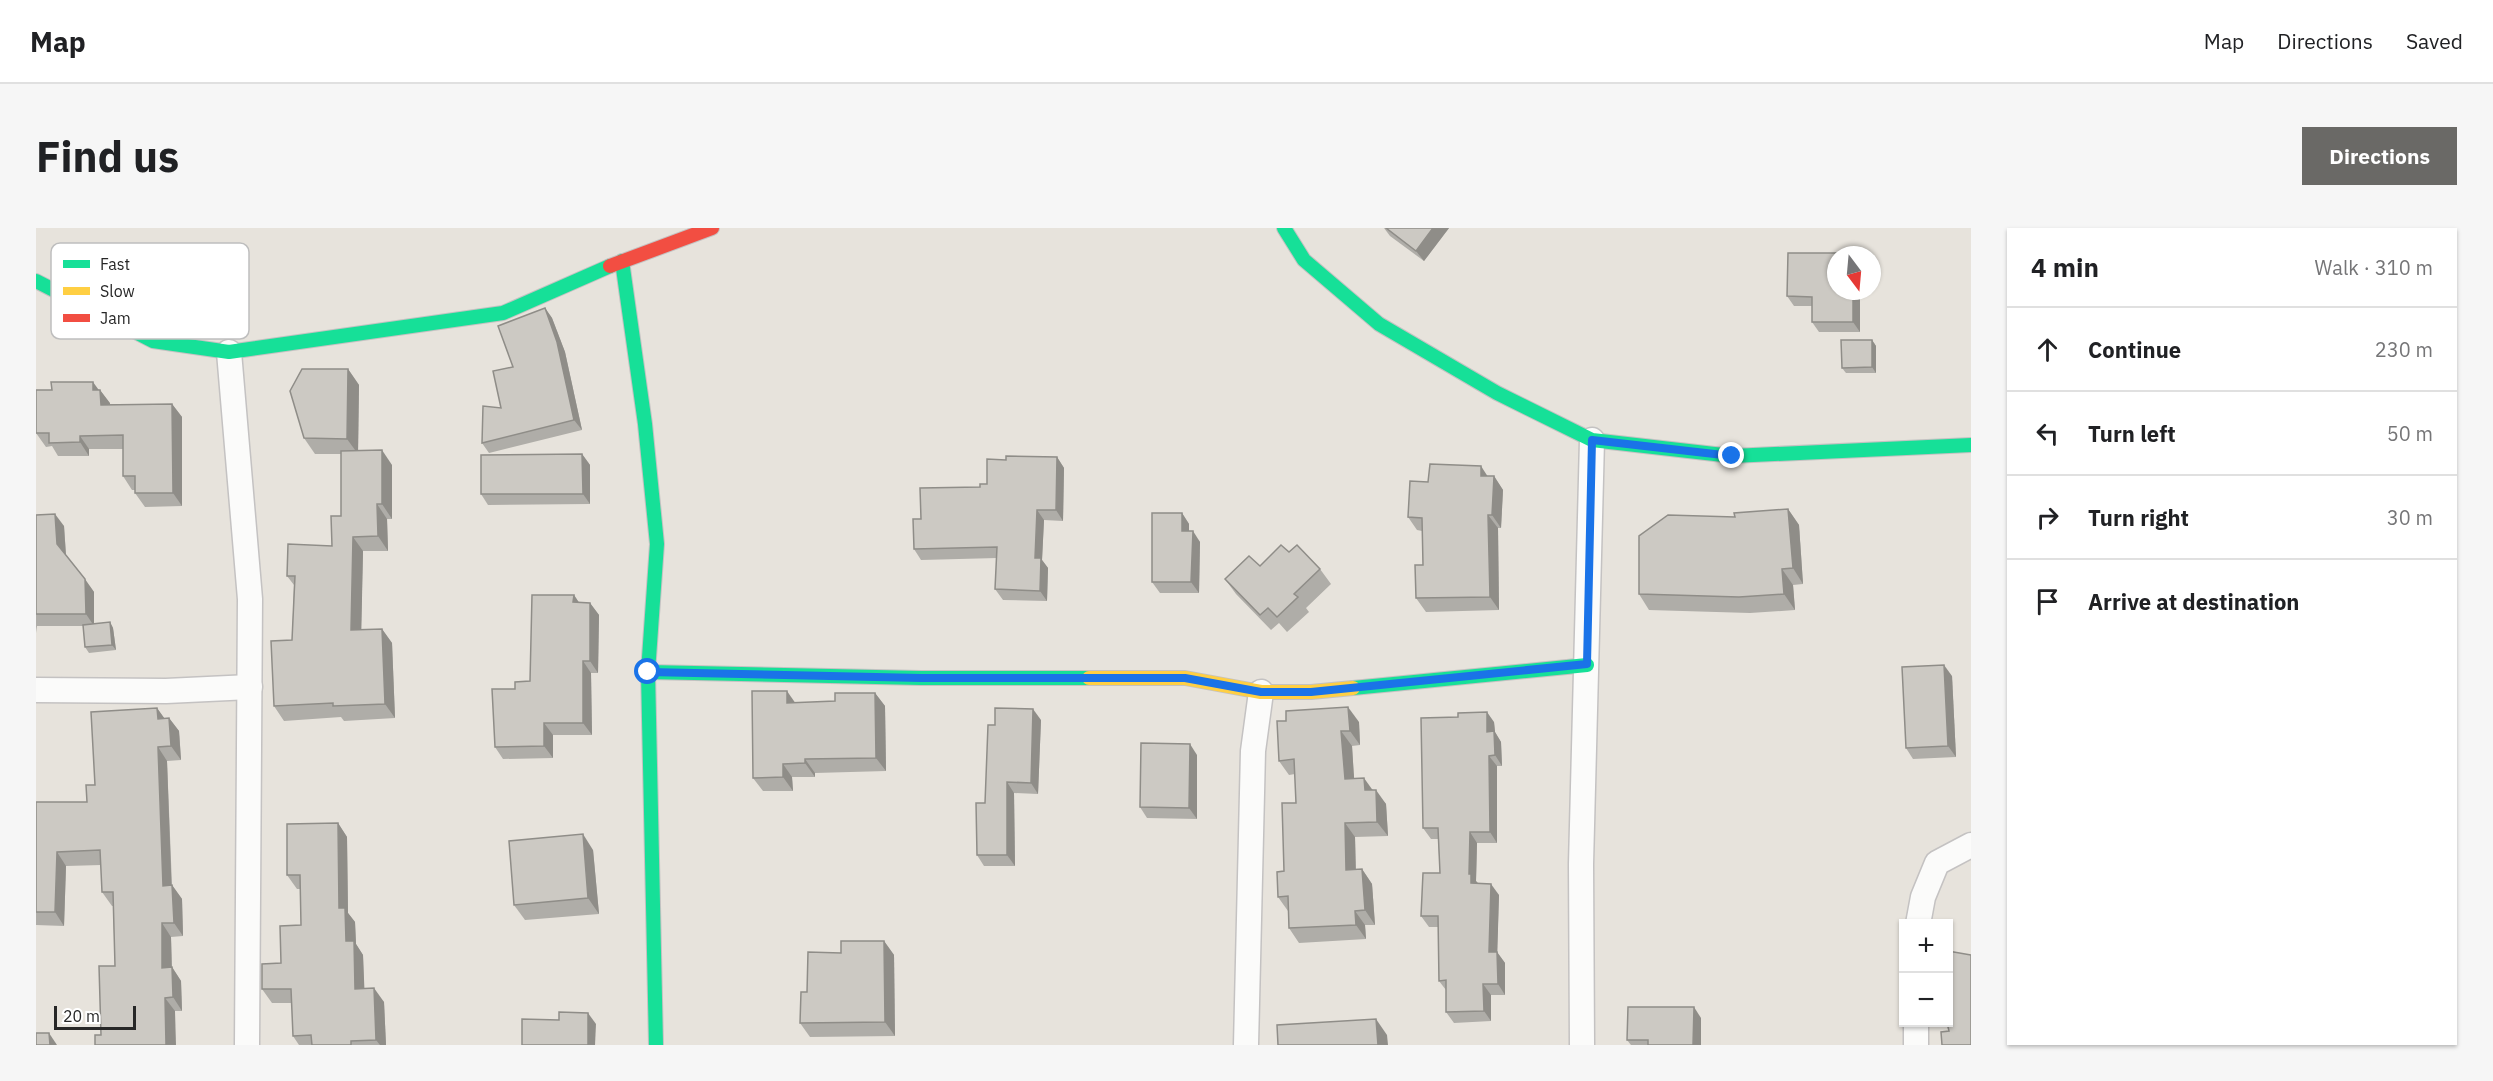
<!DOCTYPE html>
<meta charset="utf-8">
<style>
:root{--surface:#fff;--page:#f6f6f6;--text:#202124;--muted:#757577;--line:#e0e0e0;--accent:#6a6966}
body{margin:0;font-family:"IBM Plex Sans",sans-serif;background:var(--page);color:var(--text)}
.controls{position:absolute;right:18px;bottom:18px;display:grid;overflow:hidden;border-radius:0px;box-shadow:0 2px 4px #0004}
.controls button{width:54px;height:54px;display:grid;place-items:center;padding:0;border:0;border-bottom:2px solid var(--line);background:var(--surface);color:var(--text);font:30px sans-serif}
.compass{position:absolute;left:1791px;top:18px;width:54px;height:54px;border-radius:50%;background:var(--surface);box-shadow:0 2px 4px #0004;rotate:164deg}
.scale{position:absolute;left:18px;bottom:15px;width:82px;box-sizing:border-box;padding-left:6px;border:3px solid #272727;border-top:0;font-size:16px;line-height:21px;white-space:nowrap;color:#272727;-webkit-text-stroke:4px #fff;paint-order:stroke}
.stop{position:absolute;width:18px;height:18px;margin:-14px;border:4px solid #1a73e8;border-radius:50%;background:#fff}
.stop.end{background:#1a73e8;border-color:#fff;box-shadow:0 2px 6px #0008}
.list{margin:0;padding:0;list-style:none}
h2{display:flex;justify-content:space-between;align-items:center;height:78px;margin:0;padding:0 24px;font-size:26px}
h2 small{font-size:20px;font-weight:400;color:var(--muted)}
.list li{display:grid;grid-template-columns:39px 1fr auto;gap:18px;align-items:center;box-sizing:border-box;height:84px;padding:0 24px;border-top:2px solid var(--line)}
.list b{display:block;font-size:22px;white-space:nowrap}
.list em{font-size:20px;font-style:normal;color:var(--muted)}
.icon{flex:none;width:33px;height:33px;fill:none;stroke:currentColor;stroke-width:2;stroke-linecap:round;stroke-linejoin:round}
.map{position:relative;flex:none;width:1935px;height:817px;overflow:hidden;border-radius:0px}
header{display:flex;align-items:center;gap:36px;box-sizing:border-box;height:84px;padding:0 30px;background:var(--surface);border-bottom:2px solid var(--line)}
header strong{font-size:28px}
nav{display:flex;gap:33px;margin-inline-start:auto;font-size:21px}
.intro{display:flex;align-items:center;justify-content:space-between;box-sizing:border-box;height:144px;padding:0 36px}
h1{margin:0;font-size:42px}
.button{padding:15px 27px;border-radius:0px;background:var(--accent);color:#fff;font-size:21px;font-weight:700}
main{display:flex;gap:36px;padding:0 36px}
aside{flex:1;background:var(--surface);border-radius:0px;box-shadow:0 2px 4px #0004}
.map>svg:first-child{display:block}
</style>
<header>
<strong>Map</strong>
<nav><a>Map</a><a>Directions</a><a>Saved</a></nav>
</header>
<div class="intro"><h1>Find us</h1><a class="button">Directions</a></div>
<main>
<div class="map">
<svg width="1935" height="817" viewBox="0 0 1935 817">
<rect width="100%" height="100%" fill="#e7e3dc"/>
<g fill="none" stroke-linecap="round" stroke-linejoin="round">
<defs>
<g id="street">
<polyline points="193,124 214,371 211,817"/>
<polyline points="0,462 130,463 214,459"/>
<polyline points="1882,696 1887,669 1901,635 1935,617"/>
<polyline points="1880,794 1880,817"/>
<polyline points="1210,817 1217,523 1225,464"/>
<polyline points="1546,817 1545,636 1556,212"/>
</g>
<g id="fast">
<polyline points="1248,0 1268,32 1343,96 1461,165 1556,212 1696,228 1935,217"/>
<polyline points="586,33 609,196 621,316 612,444 620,817"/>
<polyline points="0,53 117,113 193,124 467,85 574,38"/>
<polyline points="612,444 885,450 1053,450"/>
<polyline points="1317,460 1551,437"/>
</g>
<polyline id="slow" points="1053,450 1149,450 1225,464 1275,464 1317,460"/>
<polyline id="jam" points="574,38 676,0"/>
</defs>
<use href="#street" stroke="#c4c2c2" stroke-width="27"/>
<use href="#fast" stroke="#c4c2c2" stroke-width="16"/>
<use href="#slow" stroke="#c4c2c2" stroke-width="16"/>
<use href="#jam" stroke="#c4c2c2" stroke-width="16"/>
<use href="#street" stroke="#fbfbfa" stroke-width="24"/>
<use href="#fast" stroke="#16e098" stroke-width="14"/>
<use href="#slow" stroke="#ffcf43" stroke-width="14"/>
<use href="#jam" stroke="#f24e42" stroke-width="14"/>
</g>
<g fill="#afada8">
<polygon points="1348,0 1413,0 1388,33 1354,8"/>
<polygon points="1752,25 1817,25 1819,27 1800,27 1800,63 1824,63 1824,104 1783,104 1776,94 1776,78 1758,78 1751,68"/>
<polygon points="509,80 516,90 529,124 546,202 453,225 446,215 465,180 477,139"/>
<polygon points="1836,112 1840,118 1840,145 1810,145 1806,140"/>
<polygon points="312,141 323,157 322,223 356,237 356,291 351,291 352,323 327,323 325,402 346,401 356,415 359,490 308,493 305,489 248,493 238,478 256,412 258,357 251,348 296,318 305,288 305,226 279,226 268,210"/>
<polygon points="63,162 64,162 74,176 136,176 146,189 146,278 109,279 99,265 99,262 96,262 87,248 87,221 53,221 53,228 22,228 16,218 10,219 0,205"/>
<polygon points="546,226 554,237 554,276 452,277 445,266"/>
<polygon points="1021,229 1028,240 1027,293 1008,292 1006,332 1012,340 1011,373 967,372 959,361 961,330 885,332 878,321 885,291 951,256 970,232"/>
<polygon points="1452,248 1458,248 1467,262 1465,300 1462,300 1463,382 1390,384 1380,370 1387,337 1386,303 1381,302 1372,289"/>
<polygon points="1752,281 1763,297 1767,356 1757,357 1759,382 1714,385 1613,382 1603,366 1699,289"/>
<polygon points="1146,285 1153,296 1153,303 1164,314 1163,365 1124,365 1116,354"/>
<polygon points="0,287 28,298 30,327 58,364 58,396 74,394 77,400 80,422 53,425 49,419 47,398 1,398 0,405"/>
<polygon points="1253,324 1284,341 1295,356 1270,380 1273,384 1251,404 1243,395 1235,402 1200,366 1189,351 1224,338"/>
<polygon points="538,367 543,375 554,375 563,387 562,445 555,445 556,507 517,507 517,530 467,531 459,519 479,461 494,453"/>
<polygon points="1916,448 1920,529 1877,531 1870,520"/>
<polygon points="839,465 849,478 850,543 779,545 779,549 756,549 757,563 727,563 717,550 759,475 799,473"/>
<polygon points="121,480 128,490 133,490 143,503 145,532 131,533 136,657 146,671 147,708 135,709 136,739 145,753 146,783 139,783 65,807 79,738 77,678 76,678 66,664 65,637 30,638 28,698 0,697 0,574 51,574"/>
<polygon points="1005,492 1002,566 978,565 979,638 948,638 941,627 949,575 959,497"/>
<polygon points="1323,494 1324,517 1316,518 1318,550 1337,562 1350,576 1352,608 1319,609 1320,642 1326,641 1336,656 1339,697 1329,697 1330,711 1263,715 1253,700 1252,683 1242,669 1248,643 1260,575 1259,546 1253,547 1243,533"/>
<polygon points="1458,494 1459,504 1465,514 1466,538 1461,538 1461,615 1441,615 1440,653 1442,655 1463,667 1461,724 1469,735 1469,767 1455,767 1455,793 1418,795 1410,784 1410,762 1403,753 1402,699 1393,699 1385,688 1404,645 1402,611 1395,611 1387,600"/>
<polygon points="1161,527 1161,591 1111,590 1104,579"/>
<polygon points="302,595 311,609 312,685 319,694 320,716 327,727 328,760 348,774 350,817 263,817 257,808 256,775 236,775 226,761 245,735 265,697 264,661 261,661 251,647"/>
<polygon points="557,622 563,686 489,692 478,677"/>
<polygon points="848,713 858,727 859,808 774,809 764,795 771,764"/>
<polygon points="1665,790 1665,817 1595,817 1591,812"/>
</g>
<g fill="#8f8d88">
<polygon points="1397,0 1413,0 1388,33 1380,23"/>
<polygon points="1817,63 1824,63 1824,104 1817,94"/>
<polygon points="509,80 516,90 529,124 546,202 538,192"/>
<polygon points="1836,112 1840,118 1840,145 1836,139"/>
<polygon points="312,141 323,157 322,226 311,211"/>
<polygon points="57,154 65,165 64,162 74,175 74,190 65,177 57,162"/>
<polygon points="136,176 146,189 146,278 137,265"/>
<polygon points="44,208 53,221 53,228 44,214"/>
<polygon points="346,222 356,237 356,291 346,276"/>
<polygon points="546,226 554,237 554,276 547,266"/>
<polygon points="1021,229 1028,240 1027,293 1020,282"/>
<polygon points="1445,238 1454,252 1445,248"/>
<polygon points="1458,248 1467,262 1465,300 1456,287"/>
<polygon points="341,276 351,291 352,323 342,308"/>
<polygon points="1752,281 1763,297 1767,356 1757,340"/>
<polygon points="1001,282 1008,292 1006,332 1012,340 1011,373 1004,363 999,330"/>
<polygon points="1146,285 1153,296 1153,314 1146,303"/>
<polygon points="19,286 28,298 30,329 21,316"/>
<polygon points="1452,287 1462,300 1463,382 1454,369"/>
<polygon points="1157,303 1164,314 1163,365 1155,354"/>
<polygon points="317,309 327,323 325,417 315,402"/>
<polygon points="1746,341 1757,357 1759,382 1748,366"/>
<polygon points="49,351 58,364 58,398 50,386"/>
<polygon points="538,367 546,379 537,374"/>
<polygon points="554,375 563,387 562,445 554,433"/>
<polygon points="74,394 77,400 80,422 76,417"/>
<polygon points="346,401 356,415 359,490 349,476"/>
<polygon points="547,433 555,445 556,507 547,495"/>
<polygon points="1908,437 1916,448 1920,529 1912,518"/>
<polygon points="751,463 760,476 751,475"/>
<polygon points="839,465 849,478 850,543 840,530"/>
<polygon points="1312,479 1323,494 1324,517 1314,503"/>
<polygon points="121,480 131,494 122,491"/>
<polygon points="997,481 1005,492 1002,566 995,555"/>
<polygon points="1451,484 1458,494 1459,504 1465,514 1466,538 1459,527 1451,504"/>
<polygon points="133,490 143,503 145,532 135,518"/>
<polygon points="508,495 517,507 517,530 508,518"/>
<polygon points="1305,503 1316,518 1319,565 1309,551"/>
<polygon points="1154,516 1161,527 1161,591 1153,580"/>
<polygon points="122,519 131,533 136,671 127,658"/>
<polygon points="1453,528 1461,538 1461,615 1454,604"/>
<polygon points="769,531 779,545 779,549 769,535"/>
<polygon points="747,536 756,549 757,563 747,549"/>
<polygon points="1328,550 1338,564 1329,562"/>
<polygon points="971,554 978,565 979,638 971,627"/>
<polygon points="1340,562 1350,576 1352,608 1341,594"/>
<polygon points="302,595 311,609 312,685 319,694 320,716 327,727 329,775 319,761 303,680"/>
<polygon points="1309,595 1319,609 1320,656 1310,642"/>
<polygon points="1434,604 1441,615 1440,653 1443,657 1435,655 1433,646"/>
<polygon points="547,606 557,622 563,686 552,670"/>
<polygon points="21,624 30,638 28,698 19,684"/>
<polygon points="1326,641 1336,656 1339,697 1329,682"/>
<polygon points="1455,656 1463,667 1461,735 1453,724"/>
<polygon points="136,657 146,671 147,708 138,695"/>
<polygon points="1319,683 1329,697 1330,711 1320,697"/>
<polygon points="126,695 135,709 136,753 126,740"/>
<polygon points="848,713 858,727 859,808 849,794"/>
<polygon points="1461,724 1469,735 1469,767 1462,756"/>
<polygon points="136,739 145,753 146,783 137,769"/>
<polygon points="1447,756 1455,767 1455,793 1448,783"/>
<polygon points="338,760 348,774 350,817 344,817 340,812"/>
<polygon points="129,770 139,783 140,817 130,817"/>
<polygon points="1658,779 1665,790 1665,817 1657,817"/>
<polygon points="552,785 560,796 559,817 552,817"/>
<polygon points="1340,791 1351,807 1352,817 1342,817"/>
<polygon points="13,805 21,817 14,817"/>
</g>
<g fill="#ccc9c3" stroke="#8f8d88" stroke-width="1.5">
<polygon points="1350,0 1397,0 1380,23"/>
<polygon points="1752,25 1817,25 1817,27 1800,27 1800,63 1817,63 1817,94 1776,94 1776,69 1751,68"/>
<polygon points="509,80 521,114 538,192 446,215 447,178 465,180 457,143 477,139 462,98"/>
<polygon points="1805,112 1836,112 1836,139 1806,140"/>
<polygon points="266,141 312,141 311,211 268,210 254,163"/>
<polygon points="15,154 57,154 57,162 64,162 65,177 136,176 137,265 99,265 99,248 87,248 87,207 44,208 44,214 13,215 13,205 0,205 0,162 16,162"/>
<polygon points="346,222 346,276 341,276 342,308 317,309 315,402 346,401 349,476 297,478 297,475 238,478 235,413 256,412 259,348 251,348 252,316 296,318 295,288 305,288 305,223"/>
<polygon points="546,226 547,266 445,266 445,227"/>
<polygon points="970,228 1021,229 1020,282 1001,282 999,330 1005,330 1004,363 959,361 961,319 878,321 877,291 885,291 884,260 944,259 944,256 951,256 951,231 970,232"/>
<polygon points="1394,236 1445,238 1445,248 1458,248 1456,287 1452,287 1454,369 1380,370 1379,337 1387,337 1386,290 1372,289 1374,253 1392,254"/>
<polygon points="1752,281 1757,340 1746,341 1748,366 1703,369 1603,366 1603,308 1632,287 1699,289 1698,285"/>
<polygon points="1116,285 1146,285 1146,303 1157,303 1155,354 1116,354"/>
<polygon points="19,286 21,316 49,351 50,386 0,386 0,287"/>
<polygon points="1245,317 1253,324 1261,317 1284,341 1258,366 1262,369 1241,389 1232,380 1224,387 1189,351 1213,328 1224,338"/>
<polygon points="496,367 538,367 537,374 554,375 554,433 547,433 547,495 508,495 508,518 459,519 456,461 479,461 479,454 494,453"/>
<polygon points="74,394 76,417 49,419 47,397"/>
<polygon points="1908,437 1912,518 1870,520 1866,439"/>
<polygon points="716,463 751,463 751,475 799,473 799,465 839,465 840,530 769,531 769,535 747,536 747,549 717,550"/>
<polygon points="1312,479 1314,503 1305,503 1309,551 1328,550 1329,562 1340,562 1341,594 1309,595 1310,642 1326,641 1329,682 1319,683 1320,697 1253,700 1252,668 1242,669 1241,644 1248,643 1246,575 1260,575 1258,531 1243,533 1241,493 1250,493 1250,483"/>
<polygon points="121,480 122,491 133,490 135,518 122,519 127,658 136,657 138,695 126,695 126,740 136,739 137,769 129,770 130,817 59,817 59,807 65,807 63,738 79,738 77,664 66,664 64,622 21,624 19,684 0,684 0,574 51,574 50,557 59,557 55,484"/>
<polygon points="959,480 997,481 995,555 971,554 971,627 941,627 940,575 949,575 952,497 959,497"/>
<polygon points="1451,484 1451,504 1458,503 1459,527 1453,528 1454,604 1434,604 1433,646 1435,646 1435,655 1455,656 1453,724 1461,724 1462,756 1447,756 1448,783 1410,784 1410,752 1403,753 1402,688 1385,688 1387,645 1404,645 1402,600 1387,600 1385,490 1422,489 1422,485"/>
<polygon points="1105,515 1154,516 1153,580 1104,579"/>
<polygon points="302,595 303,680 309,680 310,713 318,713 319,761 338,760 340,812 315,813 315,817 276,817 275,807 257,808 255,761 226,761 226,736 245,735 244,698 265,697 264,647 251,647 251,596"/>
<polygon points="547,606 552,670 478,677 473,613"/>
<polygon points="805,713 848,713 849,794 764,795 765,764 771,764 772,724 805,725"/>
<polygon points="1912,723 1935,727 1935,817 1906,817 1905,804 1913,803 1911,795 1912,795"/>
<polygon points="1592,779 1658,779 1657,817 1612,817 1612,812 1591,812"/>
<polygon points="523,784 552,785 552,817 486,817 486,791 523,792"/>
<polygon points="1340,791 1342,817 1242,817 1241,797"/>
<polygon points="0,805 13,805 14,817 0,817"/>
</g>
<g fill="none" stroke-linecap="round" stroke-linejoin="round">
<polyline stroke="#1a73e8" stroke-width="8" points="612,444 885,450 1149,450 1225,464 1275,464 1551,436 1556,212 1696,228"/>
</g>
<rect x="15" y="15" width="198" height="96" rx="9" fill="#fff" stroke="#bebebe" stroke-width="1.5"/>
<rect x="27" y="32" width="27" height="8" fill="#16e098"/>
<rect x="27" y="59" width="27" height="8" fill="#ffcf43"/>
<rect x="27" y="86" width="27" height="8" fill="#f24e42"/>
<g font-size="16" fill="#272727">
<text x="64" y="42">Fast</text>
<text x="64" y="69">Slow</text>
<text x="64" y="96">Jam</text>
</g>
</svg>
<div class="controls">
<button>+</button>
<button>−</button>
</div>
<svg class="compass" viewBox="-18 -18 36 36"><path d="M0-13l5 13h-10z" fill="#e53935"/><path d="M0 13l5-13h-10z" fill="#757577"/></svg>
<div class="scale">20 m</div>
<div class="stop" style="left:612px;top:444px"></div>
<div class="stop end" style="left:1696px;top:228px"></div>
</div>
<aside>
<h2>4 min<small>Walk · 310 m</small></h2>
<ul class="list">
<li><svg class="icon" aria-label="ahead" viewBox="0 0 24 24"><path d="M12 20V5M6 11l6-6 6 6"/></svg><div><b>Continue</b></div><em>230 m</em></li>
<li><svg class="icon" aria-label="left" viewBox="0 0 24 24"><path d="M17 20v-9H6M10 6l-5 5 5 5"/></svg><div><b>Turn left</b></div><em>50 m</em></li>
<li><svg class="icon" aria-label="right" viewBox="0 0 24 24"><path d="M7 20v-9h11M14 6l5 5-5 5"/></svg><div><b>Turn right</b></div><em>30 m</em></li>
<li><svg class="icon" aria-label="arrive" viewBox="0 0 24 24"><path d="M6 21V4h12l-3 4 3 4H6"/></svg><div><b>Arrive at destination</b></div></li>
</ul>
</aside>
</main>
